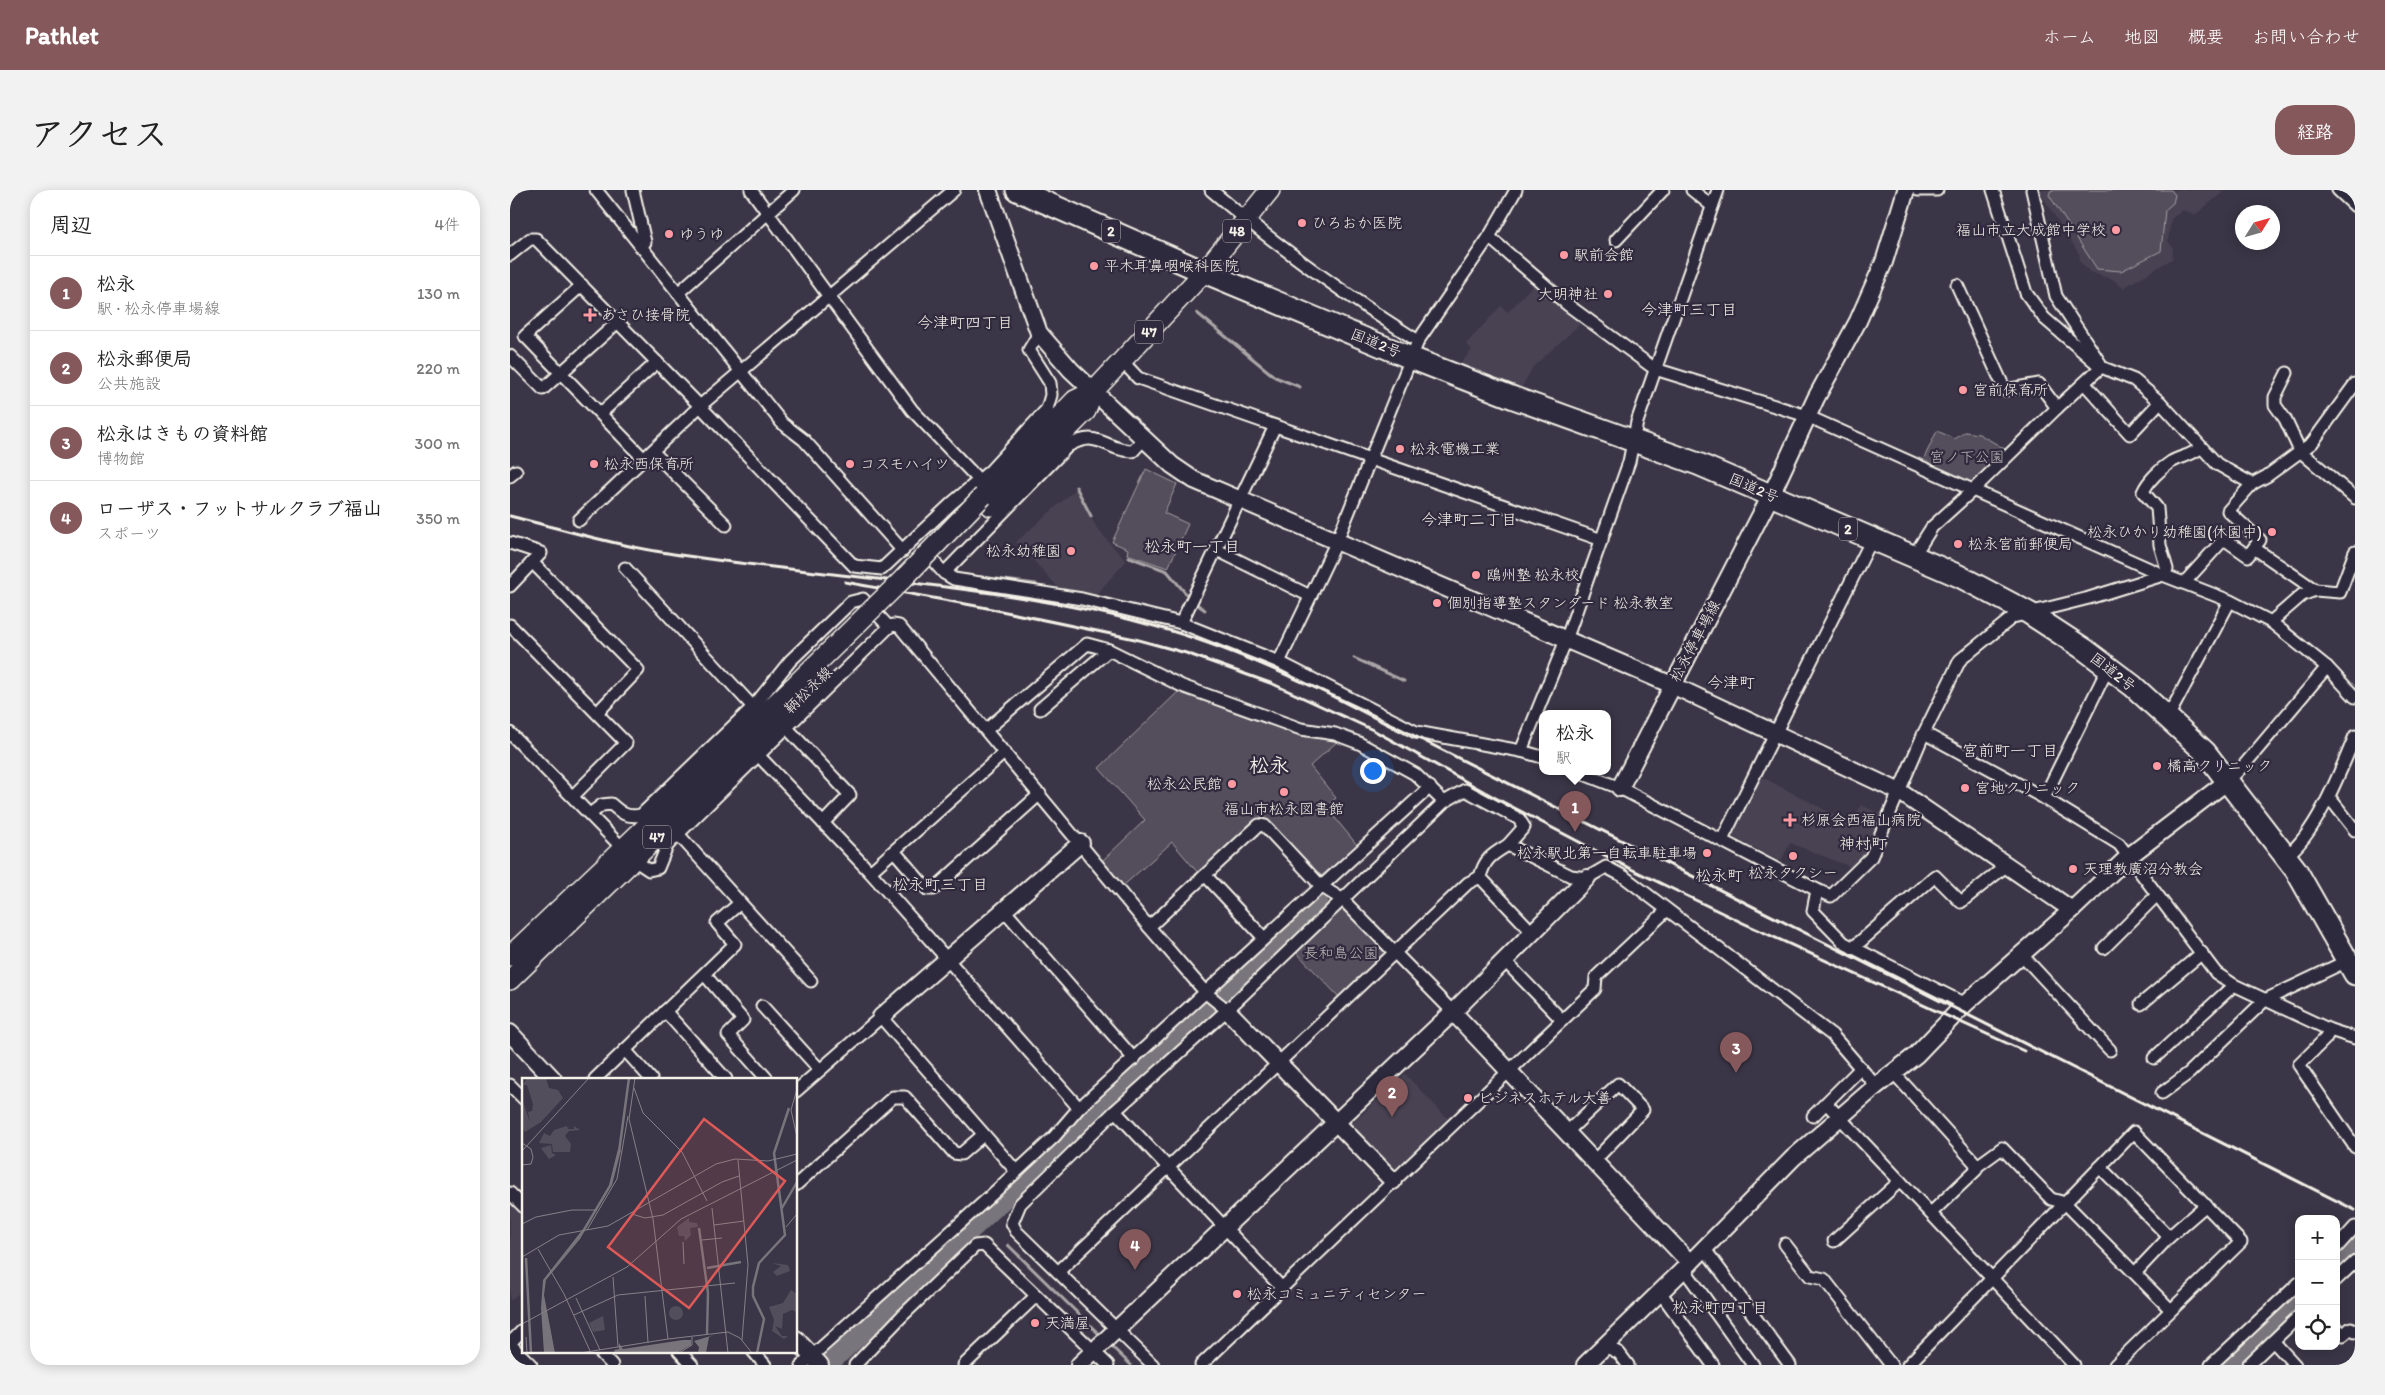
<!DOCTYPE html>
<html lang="ja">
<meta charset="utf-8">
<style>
:root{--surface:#fff;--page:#f2f2f2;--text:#222;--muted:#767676;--line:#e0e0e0;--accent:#85585c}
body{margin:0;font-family:Itim,"Klee One",sans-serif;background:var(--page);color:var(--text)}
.controls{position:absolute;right:15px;bottom:15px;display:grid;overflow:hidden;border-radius:10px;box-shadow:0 2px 12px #0003}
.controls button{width:45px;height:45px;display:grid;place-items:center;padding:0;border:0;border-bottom:1px solid var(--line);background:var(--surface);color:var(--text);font:25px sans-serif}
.compass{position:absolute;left:1725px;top:15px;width:45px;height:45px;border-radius:50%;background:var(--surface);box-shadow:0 2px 12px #0003;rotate:53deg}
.you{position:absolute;left:862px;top:580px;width:18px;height:18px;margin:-12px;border:4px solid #fff;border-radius:50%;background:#1a73e8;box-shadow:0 0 0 8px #1a73e833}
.badge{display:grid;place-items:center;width:32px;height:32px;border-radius:50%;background:var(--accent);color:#fff;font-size:16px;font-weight:700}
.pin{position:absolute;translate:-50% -41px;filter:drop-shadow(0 1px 2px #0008)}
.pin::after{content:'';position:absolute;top:26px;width:18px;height:15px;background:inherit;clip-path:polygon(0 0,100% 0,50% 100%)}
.popup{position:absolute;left:1029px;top:520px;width:72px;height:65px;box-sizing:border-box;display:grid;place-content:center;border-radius:10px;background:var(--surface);filter:drop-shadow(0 1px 4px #0005);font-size:16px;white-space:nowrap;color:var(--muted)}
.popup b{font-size:19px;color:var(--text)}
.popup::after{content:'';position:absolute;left:50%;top:100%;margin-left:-10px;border:10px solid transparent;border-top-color:var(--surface)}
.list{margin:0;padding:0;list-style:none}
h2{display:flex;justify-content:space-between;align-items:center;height:65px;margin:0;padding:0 20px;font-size:21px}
h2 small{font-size:16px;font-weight:400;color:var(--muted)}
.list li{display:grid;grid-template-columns:32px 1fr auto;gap:15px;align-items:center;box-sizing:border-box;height:75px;padding:0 20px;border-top:1px solid var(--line)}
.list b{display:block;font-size:19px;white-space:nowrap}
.list p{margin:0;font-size:16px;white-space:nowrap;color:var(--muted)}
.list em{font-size:16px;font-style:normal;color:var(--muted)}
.icon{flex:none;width:28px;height:28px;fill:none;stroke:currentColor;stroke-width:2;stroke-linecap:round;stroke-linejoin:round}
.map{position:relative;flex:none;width:1845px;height:1175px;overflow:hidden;border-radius:20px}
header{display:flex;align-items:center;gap:30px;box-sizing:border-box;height:70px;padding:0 25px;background:var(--accent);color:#fff}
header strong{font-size:24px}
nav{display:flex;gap:28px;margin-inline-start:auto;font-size:18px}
.intro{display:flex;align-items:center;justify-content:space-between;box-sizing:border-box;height:120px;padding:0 30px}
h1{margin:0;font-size:35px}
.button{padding:12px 22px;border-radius:20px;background:var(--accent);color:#fff;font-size:18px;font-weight:700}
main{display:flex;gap:30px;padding:0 30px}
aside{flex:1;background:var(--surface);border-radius:20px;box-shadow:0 2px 12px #0003}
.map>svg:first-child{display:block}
</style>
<header>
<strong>Pathlet</strong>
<nav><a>ホーム</a><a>地図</a><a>概要</a><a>お問い合わせ</a></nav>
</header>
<div class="intro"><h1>アクセス</h1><a class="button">経路</a></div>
<main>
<aside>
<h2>周辺<small>4件</small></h2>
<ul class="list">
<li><span class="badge">1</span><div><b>松永</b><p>駅 · 松永停車場線</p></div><em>130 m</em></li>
<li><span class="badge">2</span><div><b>松永郵便局</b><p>公共施設</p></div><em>220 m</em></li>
<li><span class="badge">3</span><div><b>松永はきもの資料館</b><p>博物館</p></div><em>300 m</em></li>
<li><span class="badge">4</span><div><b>ローザス・フットサルクラブ福山</b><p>スポーツ</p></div><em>350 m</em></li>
</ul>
</aside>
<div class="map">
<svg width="1845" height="1175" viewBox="0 0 1845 1175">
<rect width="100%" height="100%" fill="#3b3647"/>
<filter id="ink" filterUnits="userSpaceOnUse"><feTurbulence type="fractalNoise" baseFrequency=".02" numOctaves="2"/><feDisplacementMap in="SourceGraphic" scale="10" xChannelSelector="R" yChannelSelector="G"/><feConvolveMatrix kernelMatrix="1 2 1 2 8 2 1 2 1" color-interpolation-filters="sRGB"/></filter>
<g filter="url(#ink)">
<g fill="#484352">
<polygon points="1528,0 1711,0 1712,3 1685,25 1673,20 1661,29 1658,51 1663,58 1662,69 1613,98 1604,90 1580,82 1569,71 1570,65"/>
<polygon points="1025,93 1071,133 1023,177 1011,198 949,175 962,160 956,154 991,116 998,122"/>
<polygon points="565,300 588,340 616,371 585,406 550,399 506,352"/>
<polygon points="1248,585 1342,634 1351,615 1375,626 1357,665 1341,677 1280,653 1271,671 1219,645"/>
<polygon points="895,884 938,929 885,980 842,934"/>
<polygon points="0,1007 14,1021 14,1098 0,1111"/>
</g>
<g fill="#534e5c" stroke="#a4a0a2">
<polygon points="1541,0 1661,0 1665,5 1663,13 1655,20 1651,61 1611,81 1587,79 1539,5"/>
<polygon points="1427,241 1445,249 1455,242 1469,244 1495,259 1462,293 1412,272"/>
<polygon points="636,279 667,294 654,323 678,334 658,378 617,364 618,359 602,352"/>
<polygon points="670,500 830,549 800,576 826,608 816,617 847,655 810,687 752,626 689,684 662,652 613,696 592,671 635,630 589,578"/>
<polygon points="834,715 881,761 831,809 786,762"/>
</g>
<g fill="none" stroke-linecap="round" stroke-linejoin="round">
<g stroke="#aaa6a7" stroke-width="3">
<polyline points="687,123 765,187 790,197"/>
<polyline points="566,297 581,326"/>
<polyline points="619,367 657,381 677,405"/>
<polyline points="456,385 526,394"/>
<polyline points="685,413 695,420"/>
<polyline points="844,468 894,491"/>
<polyline points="498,1055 592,1147"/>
<polyline points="600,1155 621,1175"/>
</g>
<g stroke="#78747b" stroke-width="19">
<polyline points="1826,1073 1845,1055"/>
<polyline points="318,1175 809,713"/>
<polyline points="1721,1175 1789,1109"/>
</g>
<defs>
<g id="street">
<polyline points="86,0 272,233 294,250 393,361"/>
<polyline points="123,0 135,52 131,57"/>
<polyline points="241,0 402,220 469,290"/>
<polyline points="444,0 190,216 344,376 372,379 442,313 480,281 537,219 541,205 540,193 519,160 529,143"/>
<path d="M701,0C765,55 837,106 908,151"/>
<polyline points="1006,0 979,47 908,151 827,351 769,472 906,542 1011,561 1032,567"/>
<polyline points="1182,0 1202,16"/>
<polyline points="1408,0 1427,0"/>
<polyline points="1483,0 1516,103 1534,128 1591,177 1624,190 1650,212 1707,274 1742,294 1757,286 1802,253 1845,194"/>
<polyline points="1522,0 1546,106 1590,173"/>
<polyline points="1828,0 1845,16"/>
<polyline points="979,47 1058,115 1145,179 1297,226 1653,385 1720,411 1761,432 1817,477 1845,507"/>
<polyline points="1106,50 1153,0"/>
<polyline points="0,65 20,49 26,49 190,216 69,330"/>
<polyline points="72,95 15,146 135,270"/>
<polyline points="1447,95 1495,200 1529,194 1547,218"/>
<polyline points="168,103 284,0"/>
<polyline points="0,166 33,199 108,132"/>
<polyline points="612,171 628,188 1092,350"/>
<polyline points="1777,183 1765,207 1765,215 1775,229 1790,261 1845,308"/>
<polyline points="1574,193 1620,244 1650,212"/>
<polyline points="91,223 147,172"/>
<path d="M634,249L623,261C595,261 590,238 558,256L434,383L444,389L572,409L671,433L769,472"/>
<polyline points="143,262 216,335"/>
<polyline points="0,286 6,281"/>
<polyline points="0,353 31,363 0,396"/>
<polyline points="1744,358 1805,400"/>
<polyline points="707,360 800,406"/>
<polyline points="414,361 434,383"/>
<polyline points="1403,367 1422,337 1464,299 1547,218 1591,177"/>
<polyline points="22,372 128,480 87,523"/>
<polyline points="115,378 243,517"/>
<polyline points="1674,393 1714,349 1738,366 1750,350 1718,321 1742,294"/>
<polyline points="1761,432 1792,405 1805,400 1830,402 1845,362"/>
<polyline points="671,433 765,236"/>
<polyline points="0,435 116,553 63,606"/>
<polyline points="530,519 599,460"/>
<polyline points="1658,527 1720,411"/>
<polyline points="276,537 340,605 313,633"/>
<polyline points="476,540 577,454 599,460 672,496 791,539 825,544 849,553 905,584 934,612"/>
<polyline points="0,543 124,670 139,680 148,678 157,656 168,644 379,437 383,435 389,436 639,737 696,803 717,820"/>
<polyline points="1414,543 1534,608 1609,654 1706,783 1724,795 1820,840 1845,848"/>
<polyline points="1011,561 1056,450 1119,272 1127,232 1208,0"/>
<polyline points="248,565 360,682 569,918"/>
<polyline points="1066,581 1110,598 1307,700 1303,721 1334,753 1455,814"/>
<polyline points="1719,590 1735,574 1817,477"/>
<polyline points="1819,607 1845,640"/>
<polyline points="1534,608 1598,478"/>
<path d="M80,624L92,615L101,614C111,623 117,628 131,625L243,517L280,471L341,412L353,409L379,437"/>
<polyline points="168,644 301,791"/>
<polyline points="1212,650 1362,349"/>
<polyline points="384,661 417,699 424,699 530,604"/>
<path d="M1776,666C1807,643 1830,582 1845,546"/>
<polyline points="360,682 495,562"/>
<polyline points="695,685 754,748"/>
<path d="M1307,700L1321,706L1361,667L1414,543L1450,470L1503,427L1579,408L1653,385L1657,379L1650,355L1647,318L1633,302C1638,291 1650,279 1661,272C1671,266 1681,266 1690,258"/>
<polyline points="494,720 624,869"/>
<polyline points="639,737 749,635 755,636 811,696 833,710 943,822"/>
<path d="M1023,743L970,687C975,668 982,665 998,655L1061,686L1077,688L1096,677L1113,686L1322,845L1366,896"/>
<polyline points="1343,758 1425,686 1451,712 1497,675"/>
<polyline points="1594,758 1647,705"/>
<polyline points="1512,765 1600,860"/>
<polyline points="995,771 1052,830"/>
<polyline points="195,785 233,830 218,845 257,889"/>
<polyline points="1631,814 1692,763"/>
<polyline points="252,816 310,880"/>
<polyline points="155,821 216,889"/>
<polyline points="1820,840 1815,849 1789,875 1845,957"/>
<polyline points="115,860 141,889"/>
<polyline points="1644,868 1724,795"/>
<polyline points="1383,882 1466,974 1466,980 1421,1023"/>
<polyline points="85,889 225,754 207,733 230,713"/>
<polyline points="0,895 14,909"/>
<polyline points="286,901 371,827 506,981"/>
<polyline points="1652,903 1679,883 1755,810 1841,769"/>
<polyline points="1316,913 1564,1175"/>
<polyline points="605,921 771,1097"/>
<polyline points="1303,926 1351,878"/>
<polyline points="1057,942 1108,894 1133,920 1084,971"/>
<polyline points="1466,977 1492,958 1541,1009 1555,1013 1660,1119"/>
<polyline points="1590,977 1659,1047"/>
<polyline points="286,995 383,907 395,907 444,963 451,964 473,945"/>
<polyline points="0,1003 14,1017"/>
<polyline points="1324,1051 1390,991"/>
<polyline points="1275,1054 1300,1086 1314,1089 1381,1175"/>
<polyline points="1194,1058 1280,1175"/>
<polyline points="1826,1058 1845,1037"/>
<polyline points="1174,1079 1243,1175"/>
<polyline points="548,1082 958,693 970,687"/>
<polyline points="1625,1083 1659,1047 1696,1015"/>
<polyline points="1826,1090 1845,1072"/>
<polyline points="1150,1102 1203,1175"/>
<polyline points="1826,1137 1833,1145 1841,1138 1845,1142"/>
<polyline points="1763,1151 1785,1175"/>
<polyline points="0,1153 14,1139"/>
<polyline points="0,1154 21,1175"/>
<polyline points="1095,1156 1109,1163 1118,1175"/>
<polyline points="89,1161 102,1175"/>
<polyline points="169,1161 182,1175"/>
<polyline points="243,1161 255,1175"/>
<polyline points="292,1175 476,1010 544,947 569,918 920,597"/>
<polyline points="345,1175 392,1126 465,1056 474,1055 598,1175"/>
<polyline points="454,1175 526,1106"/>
<polyline points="643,1175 506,1041 502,1033 510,1014 605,921 717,820 934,612 955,600 1009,629 1014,637 998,655"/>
<polyline points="691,1175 1085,799 1086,787 1157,720"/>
<polyline points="1398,1175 1624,942 1731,1052 1605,1175"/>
<polyline points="1701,1175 1789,1093"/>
<polyline points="1738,1175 1789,1126"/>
</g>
<g id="secondary">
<polyline points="478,0 529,143 561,180 662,275 684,290 1162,495 1390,602 1562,720"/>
<polyline points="1110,598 1261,305 1306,208 1348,131 1374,72 1396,0"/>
<polyline points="717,820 883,991"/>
<polyline points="943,822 1180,1073"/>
<polyline points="371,827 571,653"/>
<polyline points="0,843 43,889"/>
<polyline points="286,1149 310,1175"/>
<polyline points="569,1175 943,822 1077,688"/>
<polyline points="1075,1175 1180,1073 1283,968 1366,896 1406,865 1455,814 1562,720 1618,667 1719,590"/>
</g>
<g id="primary">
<polyline points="473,306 565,210 584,201"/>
<polyline points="481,316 576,221 584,201 694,82 760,0"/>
<polyline points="0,766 284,496"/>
<polyline points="0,790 294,504"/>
</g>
<polyline id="highway" points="507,0 694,82 901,168 1004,208 1188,274 1449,386 1519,423 1574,459 1623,496 1695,562 1786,680 1845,784"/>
</defs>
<use href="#street" stroke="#f4f1e8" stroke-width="15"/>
<use href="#secondary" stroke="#f4f1e8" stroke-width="20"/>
<use href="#primary" stroke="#f4f1e8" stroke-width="22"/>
<use href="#highway" stroke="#f4f1e8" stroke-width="25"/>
<use href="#street" stroke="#2f2a3d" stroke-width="11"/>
<use href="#secondary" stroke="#2f2a3d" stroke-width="16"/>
<use href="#primary" stroke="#2f2a3d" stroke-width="19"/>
<use href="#highway" stroke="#2f2a3d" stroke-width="21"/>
<g stroke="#f4f1e8" stroke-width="3">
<path d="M0,326C48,338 96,353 145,361C307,388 474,391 633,433C707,452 776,484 845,516L1845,1020"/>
<polyline points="335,392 472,417 625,449 676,463 763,494 863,540 991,611 1119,678 1233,733 1514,861"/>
</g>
<defs>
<polyline id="primary-bridge" points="286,494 393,389 473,306"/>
</defs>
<use href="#primary-bridge" stroke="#f4f1e8" stroke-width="22" stroke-linecap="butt"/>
<use href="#primary-bridge" stroke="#2f2a3d" stroke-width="19"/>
</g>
</g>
<g fill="#ff9aa2" stroke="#2f2a3d" stroke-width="2">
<circle cx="792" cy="33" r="5"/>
<circle cx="1606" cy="40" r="5"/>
<circle cx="159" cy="44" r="5"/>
<circle cx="1054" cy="65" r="5"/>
<circle cx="584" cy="76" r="5"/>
<circle cx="1098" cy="104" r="5"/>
<path d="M77.5 117.5h5v5h5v5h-5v5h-5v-5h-5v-5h5z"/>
<circle cx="1453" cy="200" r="5"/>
<circle cx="890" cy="259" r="5"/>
<circle cx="84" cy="274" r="5"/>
<circle cx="340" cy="274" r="5"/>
<circle cx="1762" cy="342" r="5"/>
<circle cx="1448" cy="354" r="5"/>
<circle cx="561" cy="361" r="5"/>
<circle cx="966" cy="385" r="5"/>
<circle cx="927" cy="413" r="5"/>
<circle cx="1647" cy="576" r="5"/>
<circle cx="722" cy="594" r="5"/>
<circle cx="1455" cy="598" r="5"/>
<circle cx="774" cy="602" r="5"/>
<path d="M1277.5 622.5h5v5h5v5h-5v5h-5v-5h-5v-5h5z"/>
<circle cx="1197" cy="663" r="5"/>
<circle cx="1283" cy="666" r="5"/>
<circle cx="1563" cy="679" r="5"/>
<circle cx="958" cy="908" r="5"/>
<circle cx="727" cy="1104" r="5"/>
<circle cx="525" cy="1133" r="5"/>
</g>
<g text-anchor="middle" stroke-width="4.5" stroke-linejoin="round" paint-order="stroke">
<g fill="#2f2a3d" stroke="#b9b5b5" stroke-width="1">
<rect x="592" y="29.5" width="18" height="23" rx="4"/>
<rect x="713" y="29.5" width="28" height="23" rx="4"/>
<rect x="625" y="130.5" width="28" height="23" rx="4"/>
<rect x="1329" y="327.5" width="18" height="23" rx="4"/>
<rect x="133" y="635.5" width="28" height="23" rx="4"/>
</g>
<g font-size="14" font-weight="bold" fill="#f4f1e8">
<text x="601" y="46">2</text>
<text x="727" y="46">48</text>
<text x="639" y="147">47</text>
<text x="1338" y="344">2</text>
<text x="147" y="652">47</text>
</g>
<g font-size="15" fill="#f4f1e8" stroke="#2f2a3d" text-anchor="start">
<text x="802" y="38">ひろおか医院</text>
<text x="1596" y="45" text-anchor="end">福山市立大成館中学校</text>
<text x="169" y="49">ゆうゆ</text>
<text x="1064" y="70">駅前会館</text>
<text x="594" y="81">平木耳鼻咽喉科医院</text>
<text x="1088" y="109" text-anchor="end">大明神社</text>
<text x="91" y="130">あさひ接骨院</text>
<text x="1463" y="205">宮前保育所</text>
<text x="900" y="264">松永電機工業</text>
<text x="94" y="279">松永西保育所</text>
<text x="350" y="279">コスモハイツ</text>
<text x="1752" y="347" text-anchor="end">松永ひかり幼稚園(休園中)</text>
<text x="1458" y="359">松永宮前郵便局</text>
<text x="551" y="366" text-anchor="end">松永幼稚園</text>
<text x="976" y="390">鴎州塾 松永校</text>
<text x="937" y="418">個別指導塾スタンダード 松永教室</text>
<text x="1657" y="581">橘高クリニック</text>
<text x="712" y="599" text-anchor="end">松永公民館</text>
<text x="1465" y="603">宮地クリニック</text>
<text x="774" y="624" text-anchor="middle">福山市松永図書館</text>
<text x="1291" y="635">杉原会西福山病院</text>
<text x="1187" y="668" text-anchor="end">松永駅北第一自転車駐車場</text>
<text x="1573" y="684">天理教廣沼分教会</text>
<text x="1283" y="688" text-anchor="middle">松永タクシー</text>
<text x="968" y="913">ビジネスホテル大善</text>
<text x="737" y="1109">松永コミュニティセンター</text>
<text x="535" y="1138">天満屋</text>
</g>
<g font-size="15" fill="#f4f1e8" stroke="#2f2a3d">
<text transform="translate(866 153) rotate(22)" y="5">国道2号</text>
<text transform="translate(1244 298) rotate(23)" y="5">国道2号</text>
<text transform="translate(1185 451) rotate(-62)" y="5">松永停車場線</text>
<text transform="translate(1603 482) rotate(38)" y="5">国道2号</text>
<text transform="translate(298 500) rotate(-44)" y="5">鞆松永線</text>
</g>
<g font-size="15" fill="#bcb8b7" stroke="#2f2a3d">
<text x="1457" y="272">宮ノ下公園</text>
<text x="831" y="768">長和島公園</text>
</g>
<g font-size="16" fill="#f4f1e8" stroke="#2f2a3d">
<text x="1179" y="125">今津町三丁目</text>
<text x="455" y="138">今津町四丁目</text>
<text x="959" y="335">今津町二丁目</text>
<text x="682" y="362">松永町一丁目</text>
<text x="1221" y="498">今津町</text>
<text x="1500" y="566">宮前町一丁目</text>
<text x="1353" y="659">神村町</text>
<text x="1209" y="691">松永町</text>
<text x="430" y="700">松永町三丁目</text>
<text x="1210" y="1123">松永町四丁目</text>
</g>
<g font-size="20" font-weight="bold" fill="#f4f1e8" stroke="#2f2a3d">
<text x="759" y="582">松永</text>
</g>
</g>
<g transform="translate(12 888)">
<rect width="275" height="275" fill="#3b3647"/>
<path d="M5,0H24L27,10L36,12L41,20L19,44L3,54L0,50V21L8,44L6,34L10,33L11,26L5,7H1ZM45,48L46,51H52V48L58,52L47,53L43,58L49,66L48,74H31L30,66L17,65L22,55L28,58L32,52ZM250,185L266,187L268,193L255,198L251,194L259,188ZM269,212L275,216V234L270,232L261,236L260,251L253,248L260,258H266L262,261L250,253L252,242L247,229L261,225Z" fill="#534e5c"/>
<path d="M29,67L30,75L34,77L27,81L19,70ZM167,140V144L175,145L176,149L168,150L169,157L163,163L162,158H157L155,149ZM147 235a7 7 0 1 1 14 0a7 7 0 1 1-14 0ZM81,238L83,252L71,254L67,245Z" fill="#534e5c"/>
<path d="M96,71L99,72L90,107L58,161L24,202L22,217L33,275H22L19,230L21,202L61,151L87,107ZM192,257L187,259L184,275H176L177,269L172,263ZM161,262H169V267L155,275H93L92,272L97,271V265L101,271Z" fill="#78747b"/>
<path fill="none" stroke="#78747b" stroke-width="2.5" d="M97,74L107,0M260,130L275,104M177,150L186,215L185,256M4,180L9,275M185,190L219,184M235,275L242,241L231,218V209L237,185L263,157L252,75L267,30"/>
<path fill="none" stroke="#858187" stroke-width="1" d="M113,0L107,41L131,141L146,261M112,10L121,35L160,74L185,123M275,11L269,32L275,59M0,65L9,71L11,79L9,86L0,87M0,73L67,0M216,82L226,187L220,262M190,130L206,275M110,136L123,140L141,137L200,104L217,98M0,146L14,139L50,132H75M192,147L222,143M264,149L275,136M65,152L95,101L106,38M180,162L200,160M161,164L162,186M16,171L42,216L69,275M0,179L37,157L86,148L194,86L213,81L246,83L275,76M91,199L96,269M123,218L126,265M54,220L78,272M52,237L96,217L213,205M0,246L105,189L159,141L275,82M4,259L5,275M146,261L206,254L218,260L230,275M58,275L146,261M157,275L170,267V259"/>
<path fill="#de5a58" fill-opacity="0.15" stroke="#de5a58" stroke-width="2.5" d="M182,41L263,103L167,230L86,169Z"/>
<rect width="275" height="275" fill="none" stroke="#f4f1e8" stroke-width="2.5"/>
</g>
</svg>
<div class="controls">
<button>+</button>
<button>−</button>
<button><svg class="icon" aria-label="locate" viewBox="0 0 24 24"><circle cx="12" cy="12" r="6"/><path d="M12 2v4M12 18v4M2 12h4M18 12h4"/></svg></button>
</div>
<svg class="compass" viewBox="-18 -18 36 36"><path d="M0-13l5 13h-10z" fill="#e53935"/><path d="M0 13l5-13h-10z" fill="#767676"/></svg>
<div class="you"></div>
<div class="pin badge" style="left:1065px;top:642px">1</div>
<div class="popup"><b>松永</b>駅</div>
<div class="pin badge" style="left:882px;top:927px">2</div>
<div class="pin badge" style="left:1226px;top:883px">3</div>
<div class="pin badge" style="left:625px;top:1080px">4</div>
</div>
</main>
